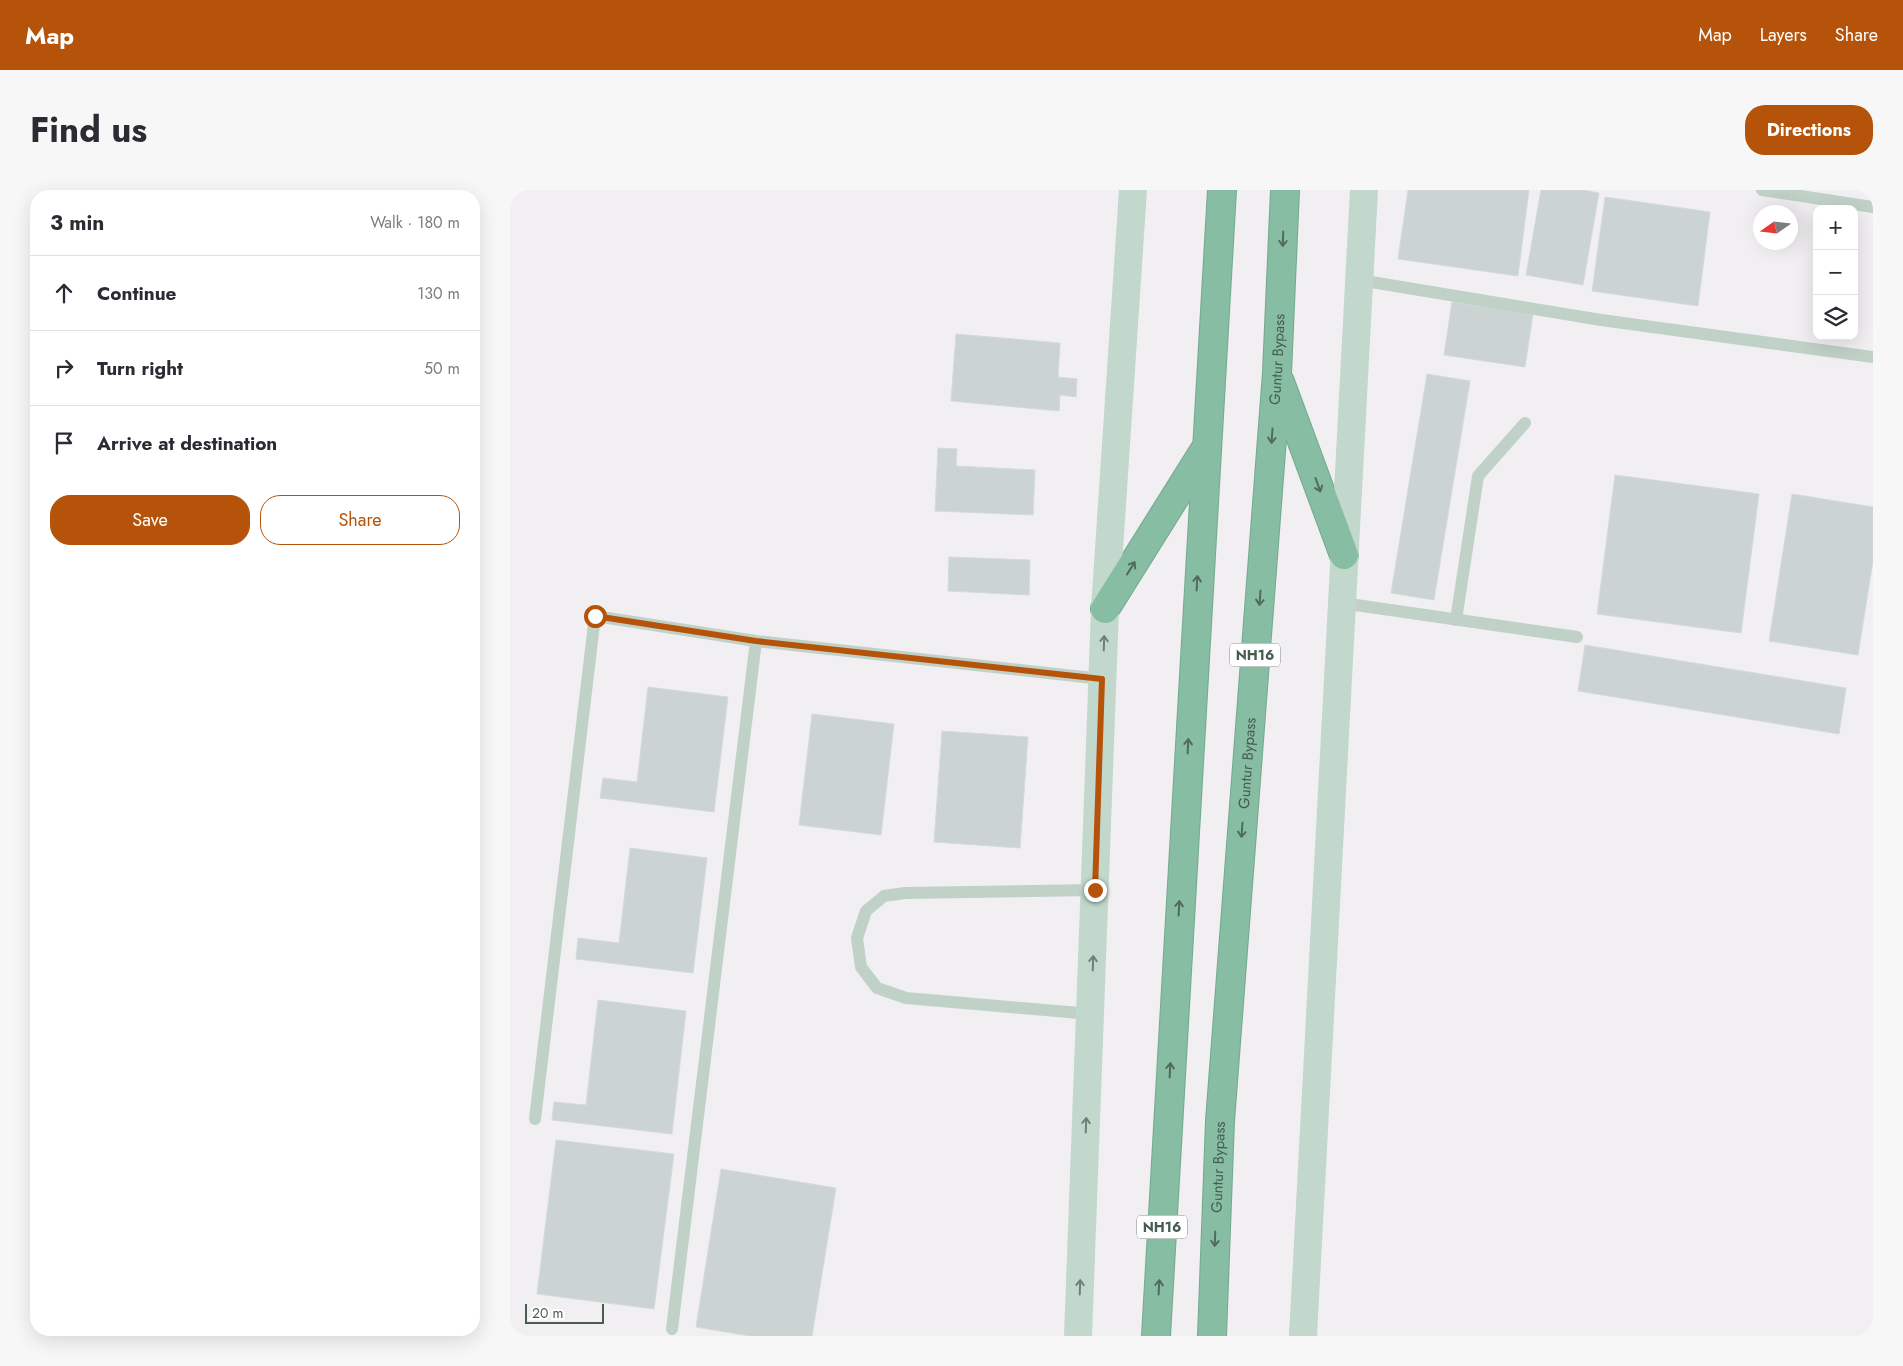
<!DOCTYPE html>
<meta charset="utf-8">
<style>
:root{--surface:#fff;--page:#f7f7f7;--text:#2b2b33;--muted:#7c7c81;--line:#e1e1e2;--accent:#b45309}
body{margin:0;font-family:Jost,sans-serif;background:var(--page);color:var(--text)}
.controls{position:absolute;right:15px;top:15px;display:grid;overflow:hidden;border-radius:10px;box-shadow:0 5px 20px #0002}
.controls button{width:45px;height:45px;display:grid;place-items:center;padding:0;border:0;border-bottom:1px solid var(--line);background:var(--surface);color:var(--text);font:25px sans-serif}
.compass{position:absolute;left:1243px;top:15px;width:45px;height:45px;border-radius:50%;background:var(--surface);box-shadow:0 5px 20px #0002;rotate:256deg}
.scale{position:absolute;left:15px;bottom:12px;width:79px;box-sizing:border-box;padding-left:5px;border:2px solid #475d51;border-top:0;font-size:14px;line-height:18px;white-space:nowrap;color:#475d51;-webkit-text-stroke:4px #fff;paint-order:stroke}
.stop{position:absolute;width:15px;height:15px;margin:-11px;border:4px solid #b45309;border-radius:50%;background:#fff}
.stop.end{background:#b45309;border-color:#fff;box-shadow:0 1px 5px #0008}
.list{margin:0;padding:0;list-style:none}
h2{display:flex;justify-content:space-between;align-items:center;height:65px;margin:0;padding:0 20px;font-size:21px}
h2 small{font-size:16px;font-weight:400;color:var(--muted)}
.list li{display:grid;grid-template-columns:32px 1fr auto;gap:15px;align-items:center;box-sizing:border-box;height:75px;padding:0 20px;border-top:1px solid var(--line)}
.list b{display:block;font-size:19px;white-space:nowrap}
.list em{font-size:16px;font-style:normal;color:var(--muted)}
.actions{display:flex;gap:10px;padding:15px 20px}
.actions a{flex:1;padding:11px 0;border:1px solid var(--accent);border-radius:20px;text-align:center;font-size:18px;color:var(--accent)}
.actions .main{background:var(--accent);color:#fff}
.icon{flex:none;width:28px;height:28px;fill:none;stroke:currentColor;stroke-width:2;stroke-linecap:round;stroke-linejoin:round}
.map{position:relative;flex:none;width:1363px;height:1146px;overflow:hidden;border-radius:20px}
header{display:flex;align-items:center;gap:30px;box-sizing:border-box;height:70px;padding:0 25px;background:var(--accent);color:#fff}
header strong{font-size:24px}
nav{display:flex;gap:28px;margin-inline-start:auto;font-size:18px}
.intro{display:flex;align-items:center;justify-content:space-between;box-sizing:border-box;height:120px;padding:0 30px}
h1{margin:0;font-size:35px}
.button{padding:12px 22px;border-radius:20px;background:var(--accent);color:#fff;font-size:18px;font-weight:700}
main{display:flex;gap:30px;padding:0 30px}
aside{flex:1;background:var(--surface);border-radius:20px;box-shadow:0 5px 20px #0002}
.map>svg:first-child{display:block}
</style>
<header>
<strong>Map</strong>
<nav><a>Map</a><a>Layers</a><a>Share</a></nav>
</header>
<div class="intro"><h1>Find us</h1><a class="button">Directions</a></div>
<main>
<aside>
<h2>3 min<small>Walk · 180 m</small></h2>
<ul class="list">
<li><svg class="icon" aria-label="ahead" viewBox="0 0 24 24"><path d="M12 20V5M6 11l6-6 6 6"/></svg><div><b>Continue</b></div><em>130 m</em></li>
<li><svg class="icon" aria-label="right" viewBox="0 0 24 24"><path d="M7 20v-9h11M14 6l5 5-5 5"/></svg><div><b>Turn right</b></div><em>50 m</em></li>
<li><svg class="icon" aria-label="arrive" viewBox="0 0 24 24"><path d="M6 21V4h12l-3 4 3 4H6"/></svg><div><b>Arrive at destination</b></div></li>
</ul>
<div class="actions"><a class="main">Save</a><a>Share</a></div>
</aside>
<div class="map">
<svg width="1363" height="1146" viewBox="0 0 1363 1146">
<rect width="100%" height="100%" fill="#f2eff2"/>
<g fill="#cbd4d2" stroke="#d3dbd9">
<polygon points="898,0 1019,0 1008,86 888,69"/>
<polygon points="1031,0 1074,0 1089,3 1073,95 1016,85"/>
<polygon points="1095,7 1200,22 1188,116 1082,101"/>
<polygon points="942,112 1023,124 1015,177 934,165"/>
<polygon points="446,144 550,153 548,187 567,189 566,207 550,205 549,221 441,211"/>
<polygon points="917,184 960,191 924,410 881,403"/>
<polygon points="428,258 447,259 446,276 525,280 523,325 425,321"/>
<polygon points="1105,285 1249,304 1231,443 1087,424"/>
<polygon points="1282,304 1363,317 1363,371 1348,465 1259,451"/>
<polygon points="439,367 520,370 519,405 438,401"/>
<polygon points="1075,455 1336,498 1329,544 1068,501"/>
<polygon points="138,497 218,507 204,622 90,608 93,588 127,592"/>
<polygon points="302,524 384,534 371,645 289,635"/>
<polygon points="432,541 518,547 510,658 424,652"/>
<polygon points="120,658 197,668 183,783 66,769 68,748 109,753"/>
<polygon points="88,810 176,821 162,944 42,930 44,912 76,915"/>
<polygon points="46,950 164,964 144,1119 27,1104"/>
<polygon points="211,979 326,998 302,1146 240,1146 186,1137"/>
</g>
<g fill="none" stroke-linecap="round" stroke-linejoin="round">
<defs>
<g id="highway">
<polyline points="770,192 834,365"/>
<polyline points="595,419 694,261"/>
<path d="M646,1146C665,764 687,382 712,0"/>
<path id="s1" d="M702,1146L710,931L767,183L775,0"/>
</g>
</defs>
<use href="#highway" stroke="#73a98f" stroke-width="30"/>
<g stroke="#c0d1c8" stroke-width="12">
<polyline points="1252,0 1363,17"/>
<polyline points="849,90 1091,130 1363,167"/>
<polyline points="832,413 1067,447"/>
<polyline points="946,430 968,286 1015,233"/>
<polyline points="581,824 396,808 367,798 351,777 347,748 356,721 374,706 395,703 585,700"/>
<polyline points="25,929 85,426 246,451 592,489"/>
<polyline points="162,1139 246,451"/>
</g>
<g stroke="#c2d8cd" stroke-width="28">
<polyline points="568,1146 595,419 623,0"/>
<polyline points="793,1146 854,0"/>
</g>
<use href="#highway" stroke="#87bda3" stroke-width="28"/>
</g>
<defs><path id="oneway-shaft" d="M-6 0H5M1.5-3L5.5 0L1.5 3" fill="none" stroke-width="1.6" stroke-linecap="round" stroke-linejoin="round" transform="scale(1.25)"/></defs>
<g stroke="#516b5d">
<use href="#oneway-shaft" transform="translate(773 49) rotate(92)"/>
<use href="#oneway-shaft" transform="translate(762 246) rotate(94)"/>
<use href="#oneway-shaft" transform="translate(808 295) rotate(70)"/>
<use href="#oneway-shaft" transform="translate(621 378) rotate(-58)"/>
<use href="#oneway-shaft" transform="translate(687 393) rotate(-87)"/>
<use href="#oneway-shaft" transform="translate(750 408) rotate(94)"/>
<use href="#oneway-shaft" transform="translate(678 556) rotate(-87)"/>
<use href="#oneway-shaft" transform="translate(732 640) rotate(94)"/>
<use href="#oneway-shaft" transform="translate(669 718) rotate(-87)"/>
<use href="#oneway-shaft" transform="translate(660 880) rotate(-87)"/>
<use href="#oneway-shaft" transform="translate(705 1049) rotate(92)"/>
<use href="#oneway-shaft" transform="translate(649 1097) rotate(-87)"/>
</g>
<g stroke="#6c8276">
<use href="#oneway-shaft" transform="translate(594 453) rotate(-88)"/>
<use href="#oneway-shaft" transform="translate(583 773) rotate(-88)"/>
<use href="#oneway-shaft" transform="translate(576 935) rotate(-88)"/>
<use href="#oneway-shaft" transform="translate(570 1097) rotate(-88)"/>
</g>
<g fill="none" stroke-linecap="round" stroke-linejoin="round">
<polyline stroke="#b45309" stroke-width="6" points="85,426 246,451 592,489 585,700"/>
</g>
<g text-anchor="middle" stroke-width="4" stroke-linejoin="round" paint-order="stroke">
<g fill="#fff" stroke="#7e8e85" stroke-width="1">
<rect x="720" y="453.5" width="50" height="23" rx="4"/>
<rect x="627" y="1025.5" width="50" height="23" rx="4"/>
</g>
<g font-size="14" font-weight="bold" fill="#475d51">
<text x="745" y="470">NH16</text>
<text x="652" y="1042">NH16</text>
</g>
<g font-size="15" fill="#475d51" stroke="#fff">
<text dy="5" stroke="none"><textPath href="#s1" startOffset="979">Guntur Bypass</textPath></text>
<text dy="5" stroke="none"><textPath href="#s1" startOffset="574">Guntur Bypass</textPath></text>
<text dy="5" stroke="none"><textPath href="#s1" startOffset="169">Guntur Bypass</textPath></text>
</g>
</g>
</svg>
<div class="controls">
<button>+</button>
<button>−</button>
<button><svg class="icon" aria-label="layers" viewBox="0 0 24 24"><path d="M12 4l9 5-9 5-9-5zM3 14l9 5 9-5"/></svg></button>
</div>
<svg class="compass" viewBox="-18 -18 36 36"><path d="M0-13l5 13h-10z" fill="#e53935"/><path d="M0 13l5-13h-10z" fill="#7c7c81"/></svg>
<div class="scale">20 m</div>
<div class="stop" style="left:85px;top:426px"></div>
<div class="stop end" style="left:585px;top:700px"></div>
</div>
</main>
